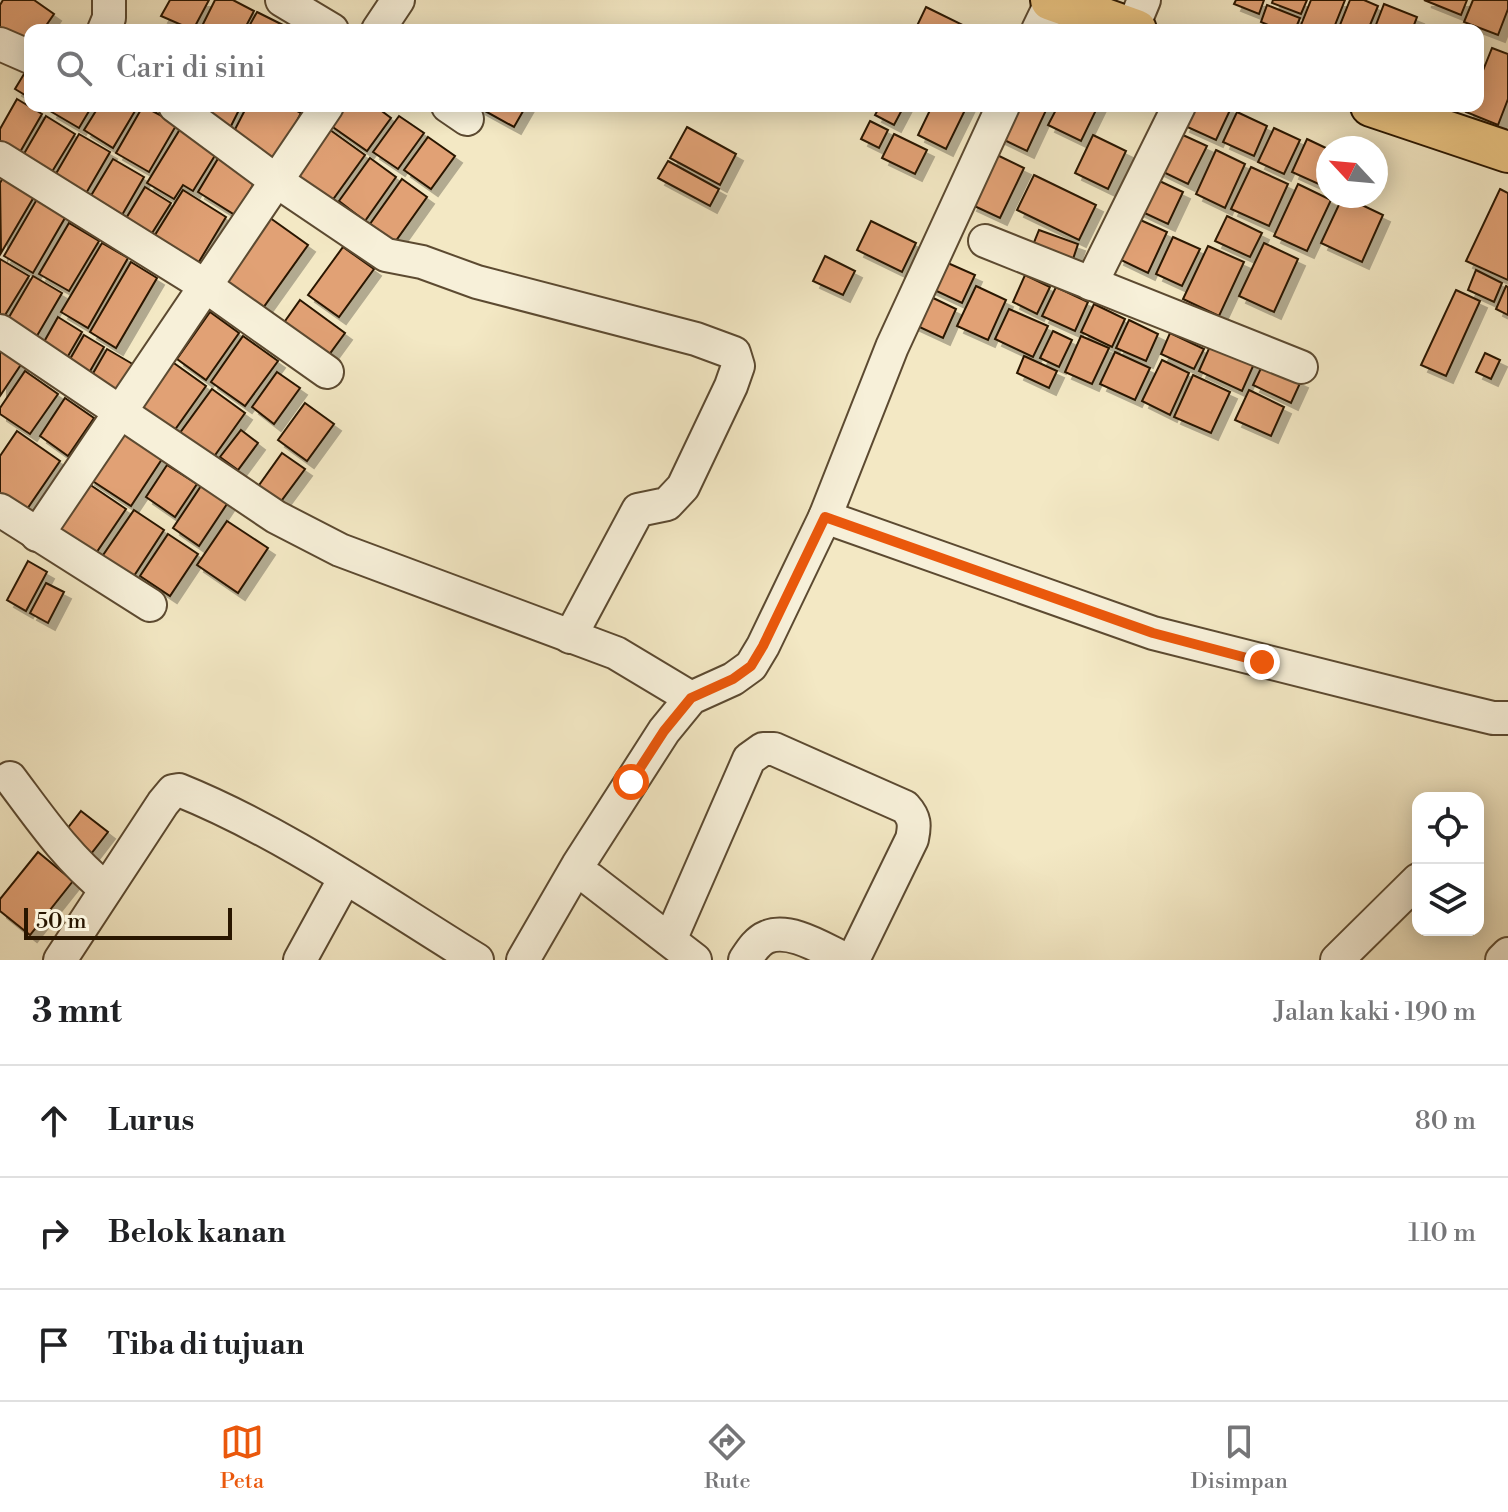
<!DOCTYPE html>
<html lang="id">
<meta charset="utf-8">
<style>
:root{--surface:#fff;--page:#f2f2f2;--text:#202124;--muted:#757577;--line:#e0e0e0;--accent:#ea580c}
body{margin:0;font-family:"Libre Bodoni",serif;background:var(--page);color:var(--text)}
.controls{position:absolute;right:24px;bottom:24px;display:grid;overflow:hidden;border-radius:16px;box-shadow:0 4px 20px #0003}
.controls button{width:72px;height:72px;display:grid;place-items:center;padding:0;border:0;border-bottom:2px solid var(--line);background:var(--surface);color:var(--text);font:40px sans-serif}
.compass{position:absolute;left:1316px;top:136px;width:72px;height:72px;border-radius:50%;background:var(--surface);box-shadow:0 4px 20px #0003;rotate:296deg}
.scale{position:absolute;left:24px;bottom:20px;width:208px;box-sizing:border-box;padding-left:8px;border:4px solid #291600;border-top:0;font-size:22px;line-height:28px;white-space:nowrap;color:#291600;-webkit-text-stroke:6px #f7f0d9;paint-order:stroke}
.stop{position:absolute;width:24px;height:24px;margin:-18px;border:6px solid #ea580c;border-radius:50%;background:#fff}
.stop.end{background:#ea580c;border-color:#fff;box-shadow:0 2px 8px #0008}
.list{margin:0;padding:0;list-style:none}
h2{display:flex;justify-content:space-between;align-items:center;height:104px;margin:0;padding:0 32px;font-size:34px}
h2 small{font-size:26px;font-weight:400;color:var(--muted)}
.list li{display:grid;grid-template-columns:52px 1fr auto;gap:24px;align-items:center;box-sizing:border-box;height:112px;padding:0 32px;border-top:2px solid var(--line)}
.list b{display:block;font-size:30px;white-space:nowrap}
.list em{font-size:26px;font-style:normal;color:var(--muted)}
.icon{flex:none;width:44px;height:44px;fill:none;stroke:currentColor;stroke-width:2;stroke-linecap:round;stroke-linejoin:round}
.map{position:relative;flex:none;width:1508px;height:960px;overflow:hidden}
.search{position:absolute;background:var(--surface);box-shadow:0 4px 20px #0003;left:24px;right:24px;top:24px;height:88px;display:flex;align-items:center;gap:20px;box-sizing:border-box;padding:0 28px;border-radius:16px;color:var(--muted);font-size:30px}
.sheet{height:440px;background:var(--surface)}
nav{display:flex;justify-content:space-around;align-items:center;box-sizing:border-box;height:112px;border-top:2px solid var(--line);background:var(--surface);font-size:22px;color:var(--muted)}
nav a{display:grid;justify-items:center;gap:4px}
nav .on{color:var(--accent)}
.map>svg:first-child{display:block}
</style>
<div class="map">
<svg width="1508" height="960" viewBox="0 0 1508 960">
<defs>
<filter id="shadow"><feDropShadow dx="7" dy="7" stdDeviation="0" flood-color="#0004"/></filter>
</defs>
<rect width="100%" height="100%" fill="#f3e8c4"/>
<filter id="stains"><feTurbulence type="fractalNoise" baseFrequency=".0025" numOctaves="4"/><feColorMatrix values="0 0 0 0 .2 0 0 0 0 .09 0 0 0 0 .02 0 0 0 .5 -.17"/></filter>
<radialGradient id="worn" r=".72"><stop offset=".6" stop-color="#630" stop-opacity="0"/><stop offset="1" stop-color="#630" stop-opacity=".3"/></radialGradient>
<g fill="#e1a175" stroke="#291600" stroke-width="2" filter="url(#shadow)">
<polygon points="3,0 34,0 54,14 43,30 30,30 30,49 0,34 0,5"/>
<polygon points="170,0 209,0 193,30 161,16"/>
<polygon points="215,0 233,0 254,11 244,30 200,30"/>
<polygon points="1236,0 1264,0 1259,14 1234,4"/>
<polygon points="1273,0 1307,0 1301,14 1272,3"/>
<polygon points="1311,0 1345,0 1333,30 1299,30"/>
<polygon points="1350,0 1364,0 1378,6 1368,30 1338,30"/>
<polygon points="1424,0 1467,0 1461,15"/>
<polygon points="1473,0 1508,0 1508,9 1498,35 1464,22"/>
<polygon points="1384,4 1417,17 1412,30 1374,30"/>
<polygon points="1267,5 1300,18 1295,30 1280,30 1261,22"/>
<polygon points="926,7 971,29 971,30 915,30"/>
<polygon points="257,12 287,27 285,30 247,30"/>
<polygon points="1492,48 1508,54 1508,99 1498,125 1466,112 1469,106 1478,106 1478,83"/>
<polygon points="30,64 30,98 15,89"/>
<polygon points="17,99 42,114 16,159 0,149 0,129"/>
<polygon points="53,106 92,106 79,128 50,111"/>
<polygon points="99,106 138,106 113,148 84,130"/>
<polygon points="143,106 177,124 149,172 116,153"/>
<polygon points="193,106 241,106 229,130"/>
<polygon points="247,106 288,106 301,113 275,163 230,139"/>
<polygon points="339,106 375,106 391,118 367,151 327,123"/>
<polygon points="476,106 526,106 514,127"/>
<polygon points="880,106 904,106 894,125 875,115"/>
<polygon points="932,106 967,106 946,149 918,135"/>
<polygon points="1010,106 1048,106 1027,151 996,136"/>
<polygon points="1058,106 1098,106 1081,141 1048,125"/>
<polygon points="1192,106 1226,106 1231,108 1216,140 1183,125"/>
<polygon points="1237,112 1267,126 1254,156 1223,142"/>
<polygon points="46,116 75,134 47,180 18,164"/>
<polygon points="399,116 424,133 398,169 373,152"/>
<polygon points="870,121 888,130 879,148 861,139"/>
<polygon points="182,126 219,149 193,191 183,185 174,199 147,183"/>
<polygon points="326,127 365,155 329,205 290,177"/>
<polygon points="687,127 736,154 720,185 670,158"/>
<polygon points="1274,128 1300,140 1284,174 1258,162"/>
<polygon points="1172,130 1207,146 1188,184 1155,168"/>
<polygon points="79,134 110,152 81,202 50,184"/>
<polygon points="894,134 927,150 915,174 882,158"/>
<polygon points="1093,135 1126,151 1108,189 1075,173"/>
<polygon points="428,137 455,156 431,189 404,170"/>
<polygon points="1307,139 1328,149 1328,174 1323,186 1292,172"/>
<polygon points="1216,150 1245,164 1225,208 1196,194"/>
<polygon points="222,152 259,175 235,215 198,192"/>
<polygon points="995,154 1024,168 1000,218 970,204"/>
<polygon points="370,158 396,177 365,221 339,201"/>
<polygon points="113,159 144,177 118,222 86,204"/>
<polygon points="668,161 719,189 710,206 658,178"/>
<polygon points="1251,167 1288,184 1269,226 1231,209"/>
<polygon points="6,172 38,190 1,253 0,183"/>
<polygon points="1034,175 1096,205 1079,240 1017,210"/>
<polygon points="1151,177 1183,192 1168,224 1136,209"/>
<polygon points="402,179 427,197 395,242 370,224"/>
<polygon points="1298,184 1331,200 1307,251 1274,236"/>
<polygon points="145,187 171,203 147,241 122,225"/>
<polygon points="1500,189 1508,193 1508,280 1466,261"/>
<polygon points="183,190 226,217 194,270 150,243"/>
<polygon points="40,194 69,211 33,273 4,256"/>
<polygon points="1343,196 1383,215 1362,262 1321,243"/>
<polygon points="266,215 308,245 263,308 221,278"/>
<polygon points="1227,216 1262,233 1250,257 1215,241"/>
<polygon points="1136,218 1167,232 1148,273 1117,258"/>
<polygon points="871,221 916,243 902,272 857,250"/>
<polygon points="69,223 99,241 69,291 39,274"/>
<polygon points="1039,230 1078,244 1071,265 1031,250"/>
<polygon points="1173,237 1200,249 1182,286 1156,274"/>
<polygon points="102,243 128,258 88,328 61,312"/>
<polygon points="1264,243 1298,259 1274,312 1239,296"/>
<polygon points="1208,246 1244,262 1219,316 1183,299"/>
<polygon points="343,247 374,269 339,317 308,295"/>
<polygon points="825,256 855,271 843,295 813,281"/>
<polygon points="0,259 29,276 2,320 0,319"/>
<polygon points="941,260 975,275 962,303 928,287"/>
<polygon points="131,262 157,278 116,348 90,332"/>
<polygon points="1476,270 1502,283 1494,302 1468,290"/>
<polygon points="1025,275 1050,287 1037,314 1013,302"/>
<polygon points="33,276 62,293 34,341 5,324"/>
<polygon points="976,286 1006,300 988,340 957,326"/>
<polygon points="1506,286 1508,287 1508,315 1496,309"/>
<polygon points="1056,287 1088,302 1075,331 1042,316"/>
<polygon points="1456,290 1480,301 1446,376 1421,365"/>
<polygon points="927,295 956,309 943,338 913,324"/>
<polygon points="300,300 345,333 323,363 278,331"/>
<polygon points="1094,304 1125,319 1112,347 1081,332"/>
<polygon points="1009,309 1048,326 1033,357 995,339"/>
<polygon points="210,312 239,333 206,380 177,359"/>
<polygon points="58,317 82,332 64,363 40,349"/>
<polygon points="1129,320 1158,334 1146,361 1116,348"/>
<polygon points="1053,331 1072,340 1059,367 1040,358"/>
<polygon points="1170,333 1204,349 1194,369 1161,354"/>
<polygon points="84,335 104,347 86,378 66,366"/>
<polygon points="243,336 278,361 245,406 211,382"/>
<polygon points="1081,336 1109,348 1092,384 1065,372"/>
<polygon points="1211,344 1254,364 1242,391 1199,371"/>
<polygon points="0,348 22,363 0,396"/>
<polygon points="107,349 136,366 117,399 88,382"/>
<polygon points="1115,352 1150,368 1135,400 1100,384"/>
<polygon points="1485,353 1500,360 1491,379 1476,372"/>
<polygon points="1024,356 1057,371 1049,388 1017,373"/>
<polygon points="1162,360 1189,373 1170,415 1142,401"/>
<polygon points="171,361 206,386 169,438 133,413"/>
<polygon points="1263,364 1301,381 1291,403 1253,385"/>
<polygon points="25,371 58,394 30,434 0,414 0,408"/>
<polygon points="277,372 300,388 274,424 252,407"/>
<polygon points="1193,375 1230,392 1211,433 1174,417"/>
<polygon points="212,389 245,413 208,465 174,441"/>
<polygon points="1249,390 1284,407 1271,436 1235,420"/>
<polygon points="65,398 94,418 68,456 40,436"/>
<polygon points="305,403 334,424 307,461 278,440"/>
<polygon points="122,427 164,456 131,506 88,478"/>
<polygon points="241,430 258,443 238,470 220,457"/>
<polygon points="17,431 60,461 23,515 0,499 0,456"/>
<polygon points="282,453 305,469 279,504 257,488"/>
<polygon points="167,465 197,484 175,517 146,497"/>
<polygon points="86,482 126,509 92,559 52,532"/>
<polygon points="203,483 229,501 199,546 173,528"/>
<polygon points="134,510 164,530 130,582 99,561"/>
<polygon points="227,521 268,548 238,593 197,565"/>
<polygon points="168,534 198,554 170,596 140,576"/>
<polygon points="28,561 47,572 26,611 7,600"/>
<polygon points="46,583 64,592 48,623 30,613"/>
<polygon points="81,811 108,832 87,859 60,838"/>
<polygon points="38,852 73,881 30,935 0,911 0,899"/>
</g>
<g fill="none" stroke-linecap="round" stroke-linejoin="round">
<defs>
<g id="minor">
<polyline points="282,0 332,30"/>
<polyline points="1132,29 1144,0"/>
<polyline points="104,30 109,18 109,0"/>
<polyline points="378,30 398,0"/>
<polyline points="1038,30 1052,1"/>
<polyline points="0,44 30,57"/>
<polyline points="175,106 275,180 386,255 422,262 477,282 696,339 734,353 738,366 731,386 683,487 667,504 638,510 570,637"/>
<polyline points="448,106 467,119"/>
<polyline points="0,158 204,285 327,372"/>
<polyline points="985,241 1301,367"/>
<polyline points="1091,284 1179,106"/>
<polyline points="0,331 276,517 340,550 616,653 691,698"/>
<polyline points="0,510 150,605"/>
<polyline points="825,517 1153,633 1439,705 1493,718 1508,718"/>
<polyline points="37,535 327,106"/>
<path d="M10,778C40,818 67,858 106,889"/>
<polyline points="590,879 695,960"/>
<path d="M670,940L749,759L763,749H774L905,807C915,818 915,825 912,839L853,960"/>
<path d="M60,960L163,803L173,791L179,790C283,832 381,901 477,960"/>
<polyline points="300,960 345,878"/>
<polyline points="523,960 578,865 664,731 691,698 733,679 751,666 763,646 825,517 892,347 1003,106"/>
<path d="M745,960C751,951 757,941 767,937C791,927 826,951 847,960"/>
<polyline points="1337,960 1418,880"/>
<polyline points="1502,960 1508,954"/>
</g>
<g id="major">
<polyline points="1051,0 1136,30"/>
<polyline points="1371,106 1508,152"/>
</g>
</defs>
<use href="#minor" stroke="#5c4a31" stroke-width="36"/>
<use href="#major" stroke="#291600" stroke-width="44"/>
<use href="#minor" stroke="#f7f0d9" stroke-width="32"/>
<use href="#major" stroke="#eac482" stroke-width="40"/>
</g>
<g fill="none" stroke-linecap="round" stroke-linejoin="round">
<polyline stroke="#ea580c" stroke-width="10" points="631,782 664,731 691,698 733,679 751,666 763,646 825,517 1153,633 1262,662"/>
</g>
<rect width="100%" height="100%" filter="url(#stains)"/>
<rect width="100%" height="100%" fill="url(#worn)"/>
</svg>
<div class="controls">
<button><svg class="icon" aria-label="locate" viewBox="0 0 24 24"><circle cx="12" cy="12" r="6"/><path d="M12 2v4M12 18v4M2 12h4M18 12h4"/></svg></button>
<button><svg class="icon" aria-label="layers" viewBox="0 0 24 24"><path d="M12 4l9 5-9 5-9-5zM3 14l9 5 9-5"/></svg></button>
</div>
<svg class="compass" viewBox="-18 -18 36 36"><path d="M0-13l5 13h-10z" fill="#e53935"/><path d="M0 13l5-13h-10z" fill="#757577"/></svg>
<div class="scale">50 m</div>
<div class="stop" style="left:631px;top:782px"></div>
<div class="stop end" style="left:1262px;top:662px"></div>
<div class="search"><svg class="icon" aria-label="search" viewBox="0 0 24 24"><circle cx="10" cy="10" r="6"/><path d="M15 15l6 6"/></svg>Cari di sini</div>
</div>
<section class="sheet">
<h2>3 mnt<small>Jalan kaki · 190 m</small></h2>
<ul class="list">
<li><svg class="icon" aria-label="ahead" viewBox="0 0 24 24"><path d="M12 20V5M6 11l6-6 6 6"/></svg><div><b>Lurus</b></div><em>80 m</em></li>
<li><svg class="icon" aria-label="right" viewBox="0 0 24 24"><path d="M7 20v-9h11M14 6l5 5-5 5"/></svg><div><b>Belok kanan</b></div><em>110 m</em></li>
<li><svg class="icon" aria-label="arrive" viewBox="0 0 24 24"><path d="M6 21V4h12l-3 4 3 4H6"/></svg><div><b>Tiba di tujuan</b></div></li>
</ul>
</section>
<nav>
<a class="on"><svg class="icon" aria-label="map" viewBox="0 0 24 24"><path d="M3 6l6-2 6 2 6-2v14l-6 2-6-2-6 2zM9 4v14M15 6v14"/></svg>Peta</a>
<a><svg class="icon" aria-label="directions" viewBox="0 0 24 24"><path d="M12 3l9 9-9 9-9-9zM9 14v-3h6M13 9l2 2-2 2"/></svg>Rute</a>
<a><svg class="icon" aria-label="saved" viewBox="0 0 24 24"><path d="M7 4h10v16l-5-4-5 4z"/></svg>Disimpan</a>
</nav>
